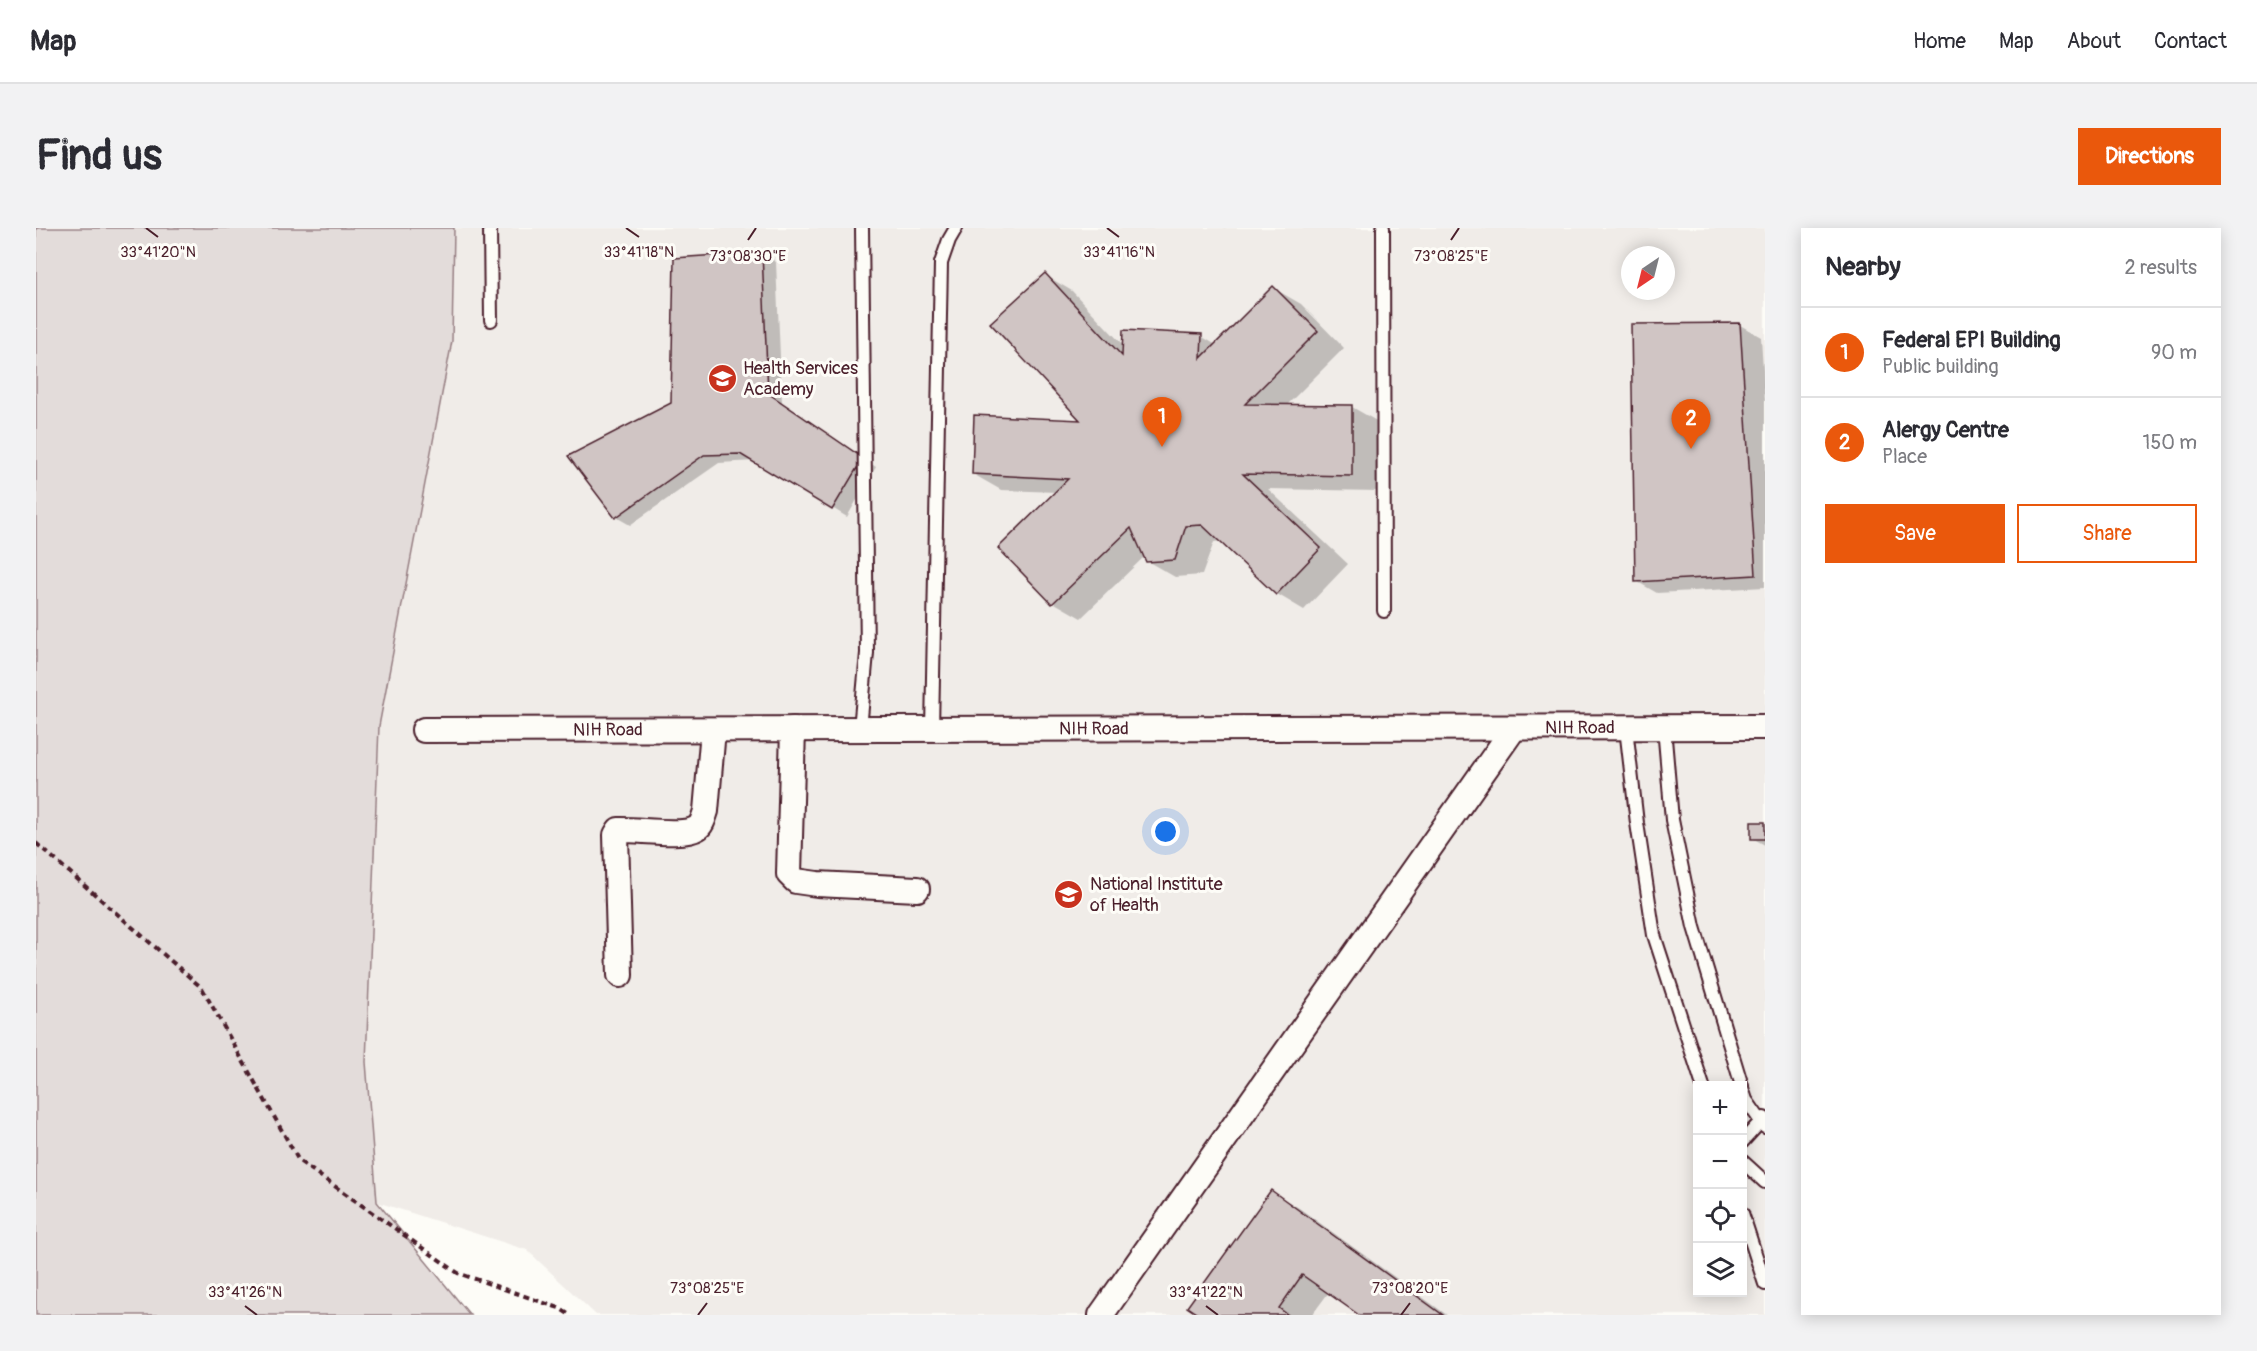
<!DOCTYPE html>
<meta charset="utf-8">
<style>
:root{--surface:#fff;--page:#f2f2f3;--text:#2b2b33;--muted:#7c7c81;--line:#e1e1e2;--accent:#ea580c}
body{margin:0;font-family:Pangolin,sans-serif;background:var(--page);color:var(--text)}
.controls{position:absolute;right:18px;bottom:18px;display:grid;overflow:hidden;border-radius:0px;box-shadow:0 3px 15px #0003}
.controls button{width:54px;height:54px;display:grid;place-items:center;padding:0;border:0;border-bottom:2px solid var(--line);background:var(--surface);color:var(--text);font:30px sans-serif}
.compass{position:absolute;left:1585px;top:18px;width:54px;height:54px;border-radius:50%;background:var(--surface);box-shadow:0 3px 15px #0003;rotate:215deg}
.you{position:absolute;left:1130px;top:604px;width:21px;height:21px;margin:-15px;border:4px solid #fff;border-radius:50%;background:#1a73e8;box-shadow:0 0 0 9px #1a73e833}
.badge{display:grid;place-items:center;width:39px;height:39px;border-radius:50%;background:var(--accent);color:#fff;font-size:20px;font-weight:700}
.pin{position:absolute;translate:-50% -50px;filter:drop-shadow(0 2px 3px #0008)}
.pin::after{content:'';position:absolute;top:32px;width:21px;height:18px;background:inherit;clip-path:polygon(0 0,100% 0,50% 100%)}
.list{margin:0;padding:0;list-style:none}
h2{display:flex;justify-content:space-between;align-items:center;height:78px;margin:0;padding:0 24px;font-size:26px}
h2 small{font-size:20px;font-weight:400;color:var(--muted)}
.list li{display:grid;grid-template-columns:39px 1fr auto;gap:18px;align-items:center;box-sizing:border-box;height:90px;padding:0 24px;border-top:2px solid var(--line)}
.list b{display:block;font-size:22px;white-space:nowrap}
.list p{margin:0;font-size:20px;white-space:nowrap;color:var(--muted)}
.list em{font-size:20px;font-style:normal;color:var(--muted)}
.actions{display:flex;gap:12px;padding:18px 24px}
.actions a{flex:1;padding:14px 0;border:2px solid var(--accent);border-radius:0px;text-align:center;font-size:21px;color:var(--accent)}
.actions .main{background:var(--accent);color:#fff}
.icon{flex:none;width:33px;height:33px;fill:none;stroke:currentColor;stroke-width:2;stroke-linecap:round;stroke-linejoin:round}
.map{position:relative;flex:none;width:1729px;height:1087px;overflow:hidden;border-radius:0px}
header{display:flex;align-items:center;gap:36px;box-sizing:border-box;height:84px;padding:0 30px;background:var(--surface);border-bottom:2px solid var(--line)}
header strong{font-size:28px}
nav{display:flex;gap:33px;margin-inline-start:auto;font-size:21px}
.intro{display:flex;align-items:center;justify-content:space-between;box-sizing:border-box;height:144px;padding:0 36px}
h1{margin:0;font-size:42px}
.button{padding:15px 27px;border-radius:0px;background:var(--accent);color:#fff;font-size:21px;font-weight:700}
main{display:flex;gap:36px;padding:0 36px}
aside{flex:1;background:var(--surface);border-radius:0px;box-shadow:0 3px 15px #0003}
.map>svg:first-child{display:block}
</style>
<header>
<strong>Map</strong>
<nav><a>Home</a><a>Map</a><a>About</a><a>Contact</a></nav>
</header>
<div class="intro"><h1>Find us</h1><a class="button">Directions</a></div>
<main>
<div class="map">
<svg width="1729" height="1087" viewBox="0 0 1729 1087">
<rect width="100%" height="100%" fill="#fdfcf7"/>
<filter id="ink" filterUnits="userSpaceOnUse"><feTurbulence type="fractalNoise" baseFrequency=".0167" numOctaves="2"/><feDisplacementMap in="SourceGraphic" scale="12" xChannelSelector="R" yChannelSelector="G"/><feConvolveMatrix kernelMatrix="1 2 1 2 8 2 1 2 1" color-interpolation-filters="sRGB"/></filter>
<g filter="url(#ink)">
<path fill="#f0ece8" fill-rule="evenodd" d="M418,0H1729V1087H560L491,1022L341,974L330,834L343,498L416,113ZM1594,27H1630V63H1594ZM1662,858H1706V1064H1662Z"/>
<polygon fill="#e3dcda" stroke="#967e82" stroke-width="1.5" points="0,0 418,0 416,113 343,498 330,834 341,974 434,1087 0,1087"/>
<g fill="#0003">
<polygon points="726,25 740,34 746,175 840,239 811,289 719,233 683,235 594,297 580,289 636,176"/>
<polygon points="1009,47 1036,63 1088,118 1165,108 1180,117 1237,60 1265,76 1308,120 1250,178 1316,179 1344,195 1343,263 1232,261 1312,336 1268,382 1241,366 1185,313 1178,314 1166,347 1139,349 1111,333 1109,328 1045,390 1017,374 1021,264 965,262 937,246 1048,193"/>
<polygon points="1704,97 1725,109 1729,172 1729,359 1621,365 1600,353"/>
<polygon points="1729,595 1729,617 1716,610"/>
<polygon points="1235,964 1263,980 1411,1087 1325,1087 1293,1064 1276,1087 1165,1087"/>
</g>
<g fill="#d0c5c4" stroke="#4a1f2b" stroke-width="1.5">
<polygon points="726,24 732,165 827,230 796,282 704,226 668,227 579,290 532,228 635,175 638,30"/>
<polygon points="1009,45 1086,128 1087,102 1166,106 1165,130 1237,58 1282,103 1209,176 1316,177 1316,248 1207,246 1285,320 1240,367 1166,297 1150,298 1139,332 1110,334 1095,300 1016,376 962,320 1032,251 936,246 938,187 1044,192 954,95"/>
<polygon points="1704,95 1720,347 1599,354 1595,96"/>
<rect x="1715" y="594" width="14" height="17"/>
<polygon points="1235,962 1407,1087 1323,1087 1266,1047 1243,1080 1252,1087 1163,1087 1151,1079"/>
</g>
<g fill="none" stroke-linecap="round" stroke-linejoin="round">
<defs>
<g id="lane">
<polyline points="454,0 455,92"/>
<polyline points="1347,0 1348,383"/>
<polyline points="1628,499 1636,592 1658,699 1706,858"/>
<polyline points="1590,500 1601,595 1618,707 1667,858"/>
<polyline points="824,501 831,425 826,0"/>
<polyline points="896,501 905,35 913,12 920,0"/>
<polyline points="1706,860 1710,872 1729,899"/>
<polyline points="1706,914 1728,890"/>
<polyline points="1706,933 1729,954"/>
<polyline points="1706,985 1729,1056"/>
</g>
<g id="street">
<polyline points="757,501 753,646 760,653 781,656 881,661"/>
<path id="s1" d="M388,502L1729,499"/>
<path d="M584,747L580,607L583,602C602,601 647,609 661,600C666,597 668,589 670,583L677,502"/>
<polyline points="1065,1087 1478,500"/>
</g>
</defs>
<use href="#lane" stroke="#4a1f2b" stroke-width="16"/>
<use href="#street" stroke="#4a1f2b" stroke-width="28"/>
<polyline stroke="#4a1f2b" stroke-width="4" stroke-dasharray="6 4.5" stroke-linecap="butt" points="0,615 166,760 263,933 422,1045 523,1080 534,1087"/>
<use href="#lane" stroke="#fdfcf7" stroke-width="12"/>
<use href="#street" stroke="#fdfcf7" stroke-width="24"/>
</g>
</g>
<path fill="none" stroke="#4a1f2b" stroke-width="2" d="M110,0L122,9M590,0L603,9M1071,0L1083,9M712,12L720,0M1415,12L1423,0M209,1078L221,1087M1170,1078L1182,1087M662,1087L671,1075M1365,1087L1374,1075"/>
<defs>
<symbol id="university-disc" viewBox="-11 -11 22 22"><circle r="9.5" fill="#c8321e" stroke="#fdfcf7"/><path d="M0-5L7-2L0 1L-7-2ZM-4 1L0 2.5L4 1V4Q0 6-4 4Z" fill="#fff"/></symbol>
</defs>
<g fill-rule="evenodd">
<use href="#university-disc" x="670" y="134" width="33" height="33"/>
<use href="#university-disc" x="1016" y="650" width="33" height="33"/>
</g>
<g text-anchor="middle" stroke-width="6" stroke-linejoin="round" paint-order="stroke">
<g font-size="18" fill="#4a1f2b" stroke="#fdfcf7" text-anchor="start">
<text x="707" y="146">Health Services<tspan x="707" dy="21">Academy</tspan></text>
<text x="1054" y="662">National Institute<tspan x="1054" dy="21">of Health</tspan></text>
</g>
<g font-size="18" fill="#4a1f2b" stroke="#fdfcf7">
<text dy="6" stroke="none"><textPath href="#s1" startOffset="1156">NIH Road</textPath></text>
<text dy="6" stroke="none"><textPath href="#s1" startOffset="670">NIH Road</textPath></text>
<text dy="6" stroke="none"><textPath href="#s1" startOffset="184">NIH Road</textPath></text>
</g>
</g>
<g font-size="15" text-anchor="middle" fill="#4a1f2b" stroke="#fdfcf7" stroke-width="6" stroke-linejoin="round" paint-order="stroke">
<text x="603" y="29">33°41'18"N</text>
<text x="122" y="29">33°41'20"N</text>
<text x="1083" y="29">33°41'16"N</text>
<text x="712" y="33">73°08'30"E</text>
<text x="1415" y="33">73°08'25"E</text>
<text x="671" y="1065">73°08'25"E</text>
<text x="1374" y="1065">73°08'20"E</text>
<text x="209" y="1069">33°41'26"N</text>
<text x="1170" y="1069">33°41'22"N</text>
</g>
</svg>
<div class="controls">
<button>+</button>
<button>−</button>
<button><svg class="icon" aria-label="locate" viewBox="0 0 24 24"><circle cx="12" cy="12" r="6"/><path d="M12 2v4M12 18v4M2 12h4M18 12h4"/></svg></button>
<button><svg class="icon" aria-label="layers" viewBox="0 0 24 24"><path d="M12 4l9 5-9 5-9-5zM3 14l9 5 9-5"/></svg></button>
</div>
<svg class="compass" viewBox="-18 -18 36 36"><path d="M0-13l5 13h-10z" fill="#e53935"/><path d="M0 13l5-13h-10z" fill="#7c7c81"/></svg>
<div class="you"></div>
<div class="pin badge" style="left:1126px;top:219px">1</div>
<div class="pin badge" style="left:1655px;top:221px">2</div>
</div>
<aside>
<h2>Nearby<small>2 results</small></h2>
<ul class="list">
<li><span class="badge">1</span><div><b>Federal EPI Building</b><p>Public building</p></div><em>90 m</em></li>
<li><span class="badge">2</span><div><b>Alergy Centre</b><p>Place</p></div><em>150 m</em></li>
</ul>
<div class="actions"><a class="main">Save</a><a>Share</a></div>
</aside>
</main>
